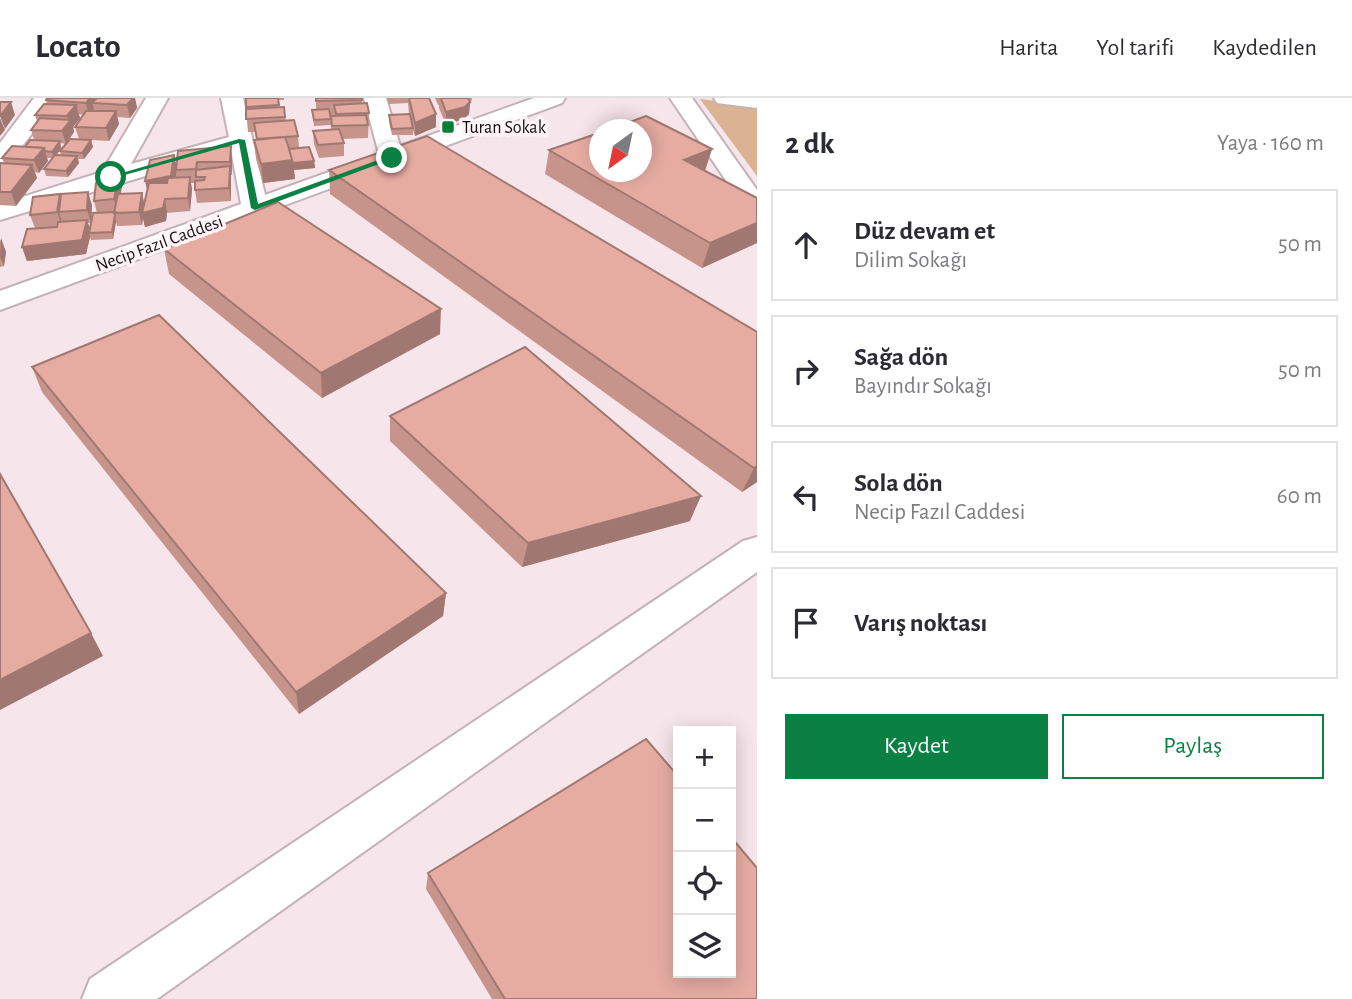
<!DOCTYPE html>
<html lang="tr">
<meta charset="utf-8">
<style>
:root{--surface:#fff;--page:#f7f7f7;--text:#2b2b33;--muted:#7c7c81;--line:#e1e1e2;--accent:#0b8043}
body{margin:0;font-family:"Alegreya Sans",sans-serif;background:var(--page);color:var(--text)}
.controls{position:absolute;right:21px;bottom:21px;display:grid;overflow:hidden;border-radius:0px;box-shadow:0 4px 18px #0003}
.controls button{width:63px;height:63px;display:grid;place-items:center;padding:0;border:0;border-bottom:2px solid var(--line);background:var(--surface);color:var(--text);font:35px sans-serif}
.compass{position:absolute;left:589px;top:21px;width:63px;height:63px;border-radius:50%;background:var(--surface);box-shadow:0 4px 18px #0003;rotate:213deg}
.stop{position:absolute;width:21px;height:21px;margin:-16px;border:5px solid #0b8043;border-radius:50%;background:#fff}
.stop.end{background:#0b8043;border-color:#fff;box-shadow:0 2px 7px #0008}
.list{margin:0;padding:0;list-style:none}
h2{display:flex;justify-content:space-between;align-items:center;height:91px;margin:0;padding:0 28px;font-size:30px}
h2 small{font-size:23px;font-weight:400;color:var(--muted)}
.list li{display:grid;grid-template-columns:46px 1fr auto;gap:21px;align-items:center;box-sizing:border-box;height:112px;margin:0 14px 14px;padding:0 14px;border:2px solid var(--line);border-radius:0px}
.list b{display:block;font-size:26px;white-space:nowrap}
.list p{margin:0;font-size:23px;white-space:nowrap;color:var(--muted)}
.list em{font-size:23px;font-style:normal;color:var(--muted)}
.actions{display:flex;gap:14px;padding:21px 28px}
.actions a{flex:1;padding:16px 0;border:2px solid var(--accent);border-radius:0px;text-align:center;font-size:24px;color:var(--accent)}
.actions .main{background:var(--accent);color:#fff}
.icon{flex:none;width:38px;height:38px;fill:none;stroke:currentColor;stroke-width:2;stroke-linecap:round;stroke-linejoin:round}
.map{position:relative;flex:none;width:757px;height:901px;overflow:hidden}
header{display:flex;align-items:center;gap:42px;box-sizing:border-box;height:98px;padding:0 35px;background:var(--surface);border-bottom:2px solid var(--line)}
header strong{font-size:33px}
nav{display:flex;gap:38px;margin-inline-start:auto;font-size:24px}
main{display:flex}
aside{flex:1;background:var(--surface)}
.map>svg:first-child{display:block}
</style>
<header>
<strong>Locato</strong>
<nav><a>Harita</a><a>Yol tarifi</a><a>Kaydedilen</a></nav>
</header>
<main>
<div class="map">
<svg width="757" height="901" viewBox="0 0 757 901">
<rect width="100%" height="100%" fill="#f6e5ea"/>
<polygon fill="#dbb292" points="700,1 757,8 757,78"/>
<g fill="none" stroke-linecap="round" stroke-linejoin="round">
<defs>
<g id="minor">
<polygon points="34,0 60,0 8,66 0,68 0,45"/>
<polygon points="146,0 168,0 131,66 229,39 221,0 243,0 265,97 379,56 364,0 386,0 400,48 534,0 565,0 562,5 0,212 0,193 241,106 231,52 0,122 0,106 102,74"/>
<polygon points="670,0 692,0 757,92 757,118 748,115"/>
<polygon points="714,0 757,0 757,10 717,5"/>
<polygon points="757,439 757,474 157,901 82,901 90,881 743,443"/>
</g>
</defs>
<use href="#minor" stroke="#c3b2b7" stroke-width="4"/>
<use href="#minor" fill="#fff" fill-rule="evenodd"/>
</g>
<g fill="#c6948b" fill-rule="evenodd">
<path d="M47,0H95V2L97,0H135L137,10L130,20L117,19L119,26L109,43L91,42L93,49L84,61H78L79,65L68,79L46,78L44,71L52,60H47L48,63L39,75L35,74L37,80L16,108L0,107V65H4L2,60L25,49L34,42L31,32L37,23L35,17L47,6L46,2ZM79,16L84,17L75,29L79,41L60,53L61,57H57L61,50L60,45L66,46L74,34L73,29L80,20Z"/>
<polygon points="245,0 284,0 284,2 278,2 279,9 284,9 286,23 298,38 299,50 314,63 315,70 294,72 295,81 263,85 256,61 254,42 257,42 255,34 248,34"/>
<polygon points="316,0 362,0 362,5 369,15 368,40 342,41 344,45 344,58 319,60 314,46 313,33 331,32 331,27 314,28 312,12 316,12"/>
<polygon points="387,0 429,0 436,16 436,29 415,38 413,32 413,37 392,37 389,24 389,17 409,16 408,5 389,6"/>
<polygon points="435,0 472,0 471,5 470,6 469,16 464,21 446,27 439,10 439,7 438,7"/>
<polygon points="712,51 705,73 757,100 757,145 702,170 545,76 549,52"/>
<polygon points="178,53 232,61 232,77 231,77 231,103 197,105 195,92 195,85 191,85 192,92 190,113 167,115 166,123 145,129 143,120 142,127 117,128 116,124 113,141 91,142 90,139 86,156 27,163 22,149 35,130 30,117 60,96 61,100 92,107 91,125 88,125 90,131 97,115 94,103 122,88 121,96 145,105 174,57 176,67"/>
<polygon points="329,72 757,234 757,384 742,394 330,96"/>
<polygon points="0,141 6,154 4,168 0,169"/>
<polygon points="164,151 440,236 322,300 169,176"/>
<polygon points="32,269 446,495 443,518 299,616 42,294"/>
<polygon points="390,318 690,423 522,469 390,343"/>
<polygon points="428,775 757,901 492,901 426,791"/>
</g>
<g fill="#a17871">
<polygon points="90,0 95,0 96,6 92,5 94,11 89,17 86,5"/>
<polygon points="133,0 135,0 137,10 130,20 127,7"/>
<polygon points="11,4 15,17 5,31 0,18"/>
<polygon points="470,4 469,16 464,21 446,27 446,14"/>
<polygon points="76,7 80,20 73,29 74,34 66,46 62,33 69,24 67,18"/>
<polygon points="116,13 119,26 109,43 106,30"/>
<polygon points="436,16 436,29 415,38 415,25"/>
<polygon points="0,20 5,32 0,38"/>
<polygon points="91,42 93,49 84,61 82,55"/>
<polygon points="60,43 61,50 54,60 52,54"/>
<polygon points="231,48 232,61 232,77 230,64"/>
<polygon points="44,50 48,63 39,75 34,62"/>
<polygon points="712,51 704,75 684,62"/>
<polygon points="174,57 177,70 174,91 148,96 145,83"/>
<polygon points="77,58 79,65 68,79 66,73"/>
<polygon points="293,62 314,63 315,70 294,72 295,81 263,85 261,66"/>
<polygon points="32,67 37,80 16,108 11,94"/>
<polygon points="230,68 231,81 231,103 229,90"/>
<polygon points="119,75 122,88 117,115 114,101"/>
<polygon points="190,79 192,92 190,113 188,100"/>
<polygon points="88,94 92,107 91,125 87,112"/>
<polygon points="142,95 145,108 165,101 167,115 166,123 145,129 143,120 142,127 139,114"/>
<polygon points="60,96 64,110 59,114 62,124 62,128 57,114"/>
<polygon points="115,117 116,124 113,141 112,134"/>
<polygon points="87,122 91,135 89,135 90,139 86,156 27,163 22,149"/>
<polygon points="757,125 757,145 702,170 710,145"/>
<polygon points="1,140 6,154 4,168 0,159"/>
<polygon points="441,211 440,236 322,300 321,275"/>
<polygon points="757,368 757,384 742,394 754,370"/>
<polygon points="701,398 690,423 522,469 528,445"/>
<polygon points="446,495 443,518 299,616 296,594"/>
<polygon points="91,535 103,558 0,612 0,582"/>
</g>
<g fill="#e6aca2" stroke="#a17871" stroke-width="2">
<polygon points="47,0 90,0 86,5 46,2"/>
<polygon points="97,0 133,0 127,7 92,5"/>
<polygon points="246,0 278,0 279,7 246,9"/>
<polygon points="316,0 362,0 362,2 316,3"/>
<polygon points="409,0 429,0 436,16 415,25"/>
<polygon points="441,0 468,0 470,4 465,9 446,14"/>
<polygon points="0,4 11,4 0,18"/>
<polygon points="367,5 369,15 336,16 334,7"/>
<polygon points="44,6 76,7 67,18 35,17"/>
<polygon points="284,9 285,19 246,21 246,11"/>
<polygon points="329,11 331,21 314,22 312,12"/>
<polygon points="86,13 116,13 106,30 75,29"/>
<polygon points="410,16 413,30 392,31 389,17"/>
<polygon points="366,17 368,27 332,28 331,18"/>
<polygon points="646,18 712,51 684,62 757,100 757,125 710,145 549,52 599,35 599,74 641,74 641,32 608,32"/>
<polygon points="40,20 71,22 62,33 31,32"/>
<polygon points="294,22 298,38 257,41 254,25"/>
<polygon points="339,31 344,45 318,47 313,33"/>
<polygon points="427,38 757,234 757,368 754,370 329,72"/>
<polygon points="285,39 293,62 261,66 254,42"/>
<polygon points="70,41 91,42 82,55 60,53"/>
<polygon points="30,42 60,43 52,54 45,53 44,50 25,49"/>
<polygon points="12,48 44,50 34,62 2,60"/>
<polygon points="231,48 230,64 197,64 196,71 176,72 178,53"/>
<polygon points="309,49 314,63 293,65 289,51"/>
<polygon points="55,57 77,58 66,73 44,71"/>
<polygon points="174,57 171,78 145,83 150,62"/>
<polygon points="0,65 32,67 11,94 0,94"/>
<polygon points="230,68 229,90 195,92 195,83 204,82 205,79 196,79 196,72"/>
<polygon points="119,75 114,101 94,103 96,85"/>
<polygon points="190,79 188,100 165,101 163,110 142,115 149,85 167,85 168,80"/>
<polygon points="88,94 87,112 59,114 61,96"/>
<polygon points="142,95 139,114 114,115 118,96"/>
<polygon points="60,96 57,114 30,117 33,99"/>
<polygon points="278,104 441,211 321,275 164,151"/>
<polygon points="115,114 114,115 115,117 112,134 89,135 93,115"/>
<polygon points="87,122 82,142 22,149 27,131 57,129 58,124"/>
<polygon points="159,217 446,495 296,594 32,269"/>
<polygon points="525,249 701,398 528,445 390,318"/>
<polygon points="0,376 91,535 0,582"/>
<polygon points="646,641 678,678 678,875 731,875 731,739 757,770 757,901 505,901 428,775"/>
</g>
<polygon fill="#0b8043" points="239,41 245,42 258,106 389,58 395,60 255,112 251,110 239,45 114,80 108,79"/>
<rect fill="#007f38" stroke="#fff4f7" stroke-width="2.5" x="441" y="22" width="14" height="14" rx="3.5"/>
<g text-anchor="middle" stroke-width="7" stroke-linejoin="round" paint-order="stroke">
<g font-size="18" fill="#140f10" stroke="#fff4f7" text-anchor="start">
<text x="462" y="35">Turan Sokak</text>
</g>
<g font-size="18" fill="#140f10" stroke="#fff4f7">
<text transform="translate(159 145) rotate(-20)" y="6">Necip Fazıl Caddesi</text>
</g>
</g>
</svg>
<div class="controls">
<button>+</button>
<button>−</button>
<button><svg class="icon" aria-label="locate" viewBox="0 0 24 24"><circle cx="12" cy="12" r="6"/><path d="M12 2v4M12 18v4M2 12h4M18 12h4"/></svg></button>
<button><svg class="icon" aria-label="layers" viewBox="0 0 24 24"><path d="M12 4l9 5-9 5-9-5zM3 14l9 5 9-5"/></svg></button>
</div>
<svg class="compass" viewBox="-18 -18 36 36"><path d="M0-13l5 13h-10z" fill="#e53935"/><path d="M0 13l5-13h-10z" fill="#7c7c81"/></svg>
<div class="stop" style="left:111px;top:79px"></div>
<div class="stop end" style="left:392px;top:60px"></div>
</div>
<aside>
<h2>2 dk<small>Yaya · 160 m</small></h2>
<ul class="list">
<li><svg class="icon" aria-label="ahead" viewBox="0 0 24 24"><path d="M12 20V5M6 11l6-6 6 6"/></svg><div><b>Düz devam et</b><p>Dilim Sokağı</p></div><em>50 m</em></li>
<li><svg class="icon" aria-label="right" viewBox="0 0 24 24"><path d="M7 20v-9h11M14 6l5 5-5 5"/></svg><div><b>Sağa dön</b><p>Bayındır Sokağı</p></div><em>50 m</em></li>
<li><svg class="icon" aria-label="left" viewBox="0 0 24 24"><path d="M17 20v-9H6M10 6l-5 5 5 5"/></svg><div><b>Sola dön</b><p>Necip Fazıl Caddesi</p></div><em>60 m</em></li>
<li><svg class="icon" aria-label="arrive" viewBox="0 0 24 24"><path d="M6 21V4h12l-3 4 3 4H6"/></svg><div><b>Varış noktası</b></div></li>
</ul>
<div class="actions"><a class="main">Kaydet</a><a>Paylaş</a></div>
</aside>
</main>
